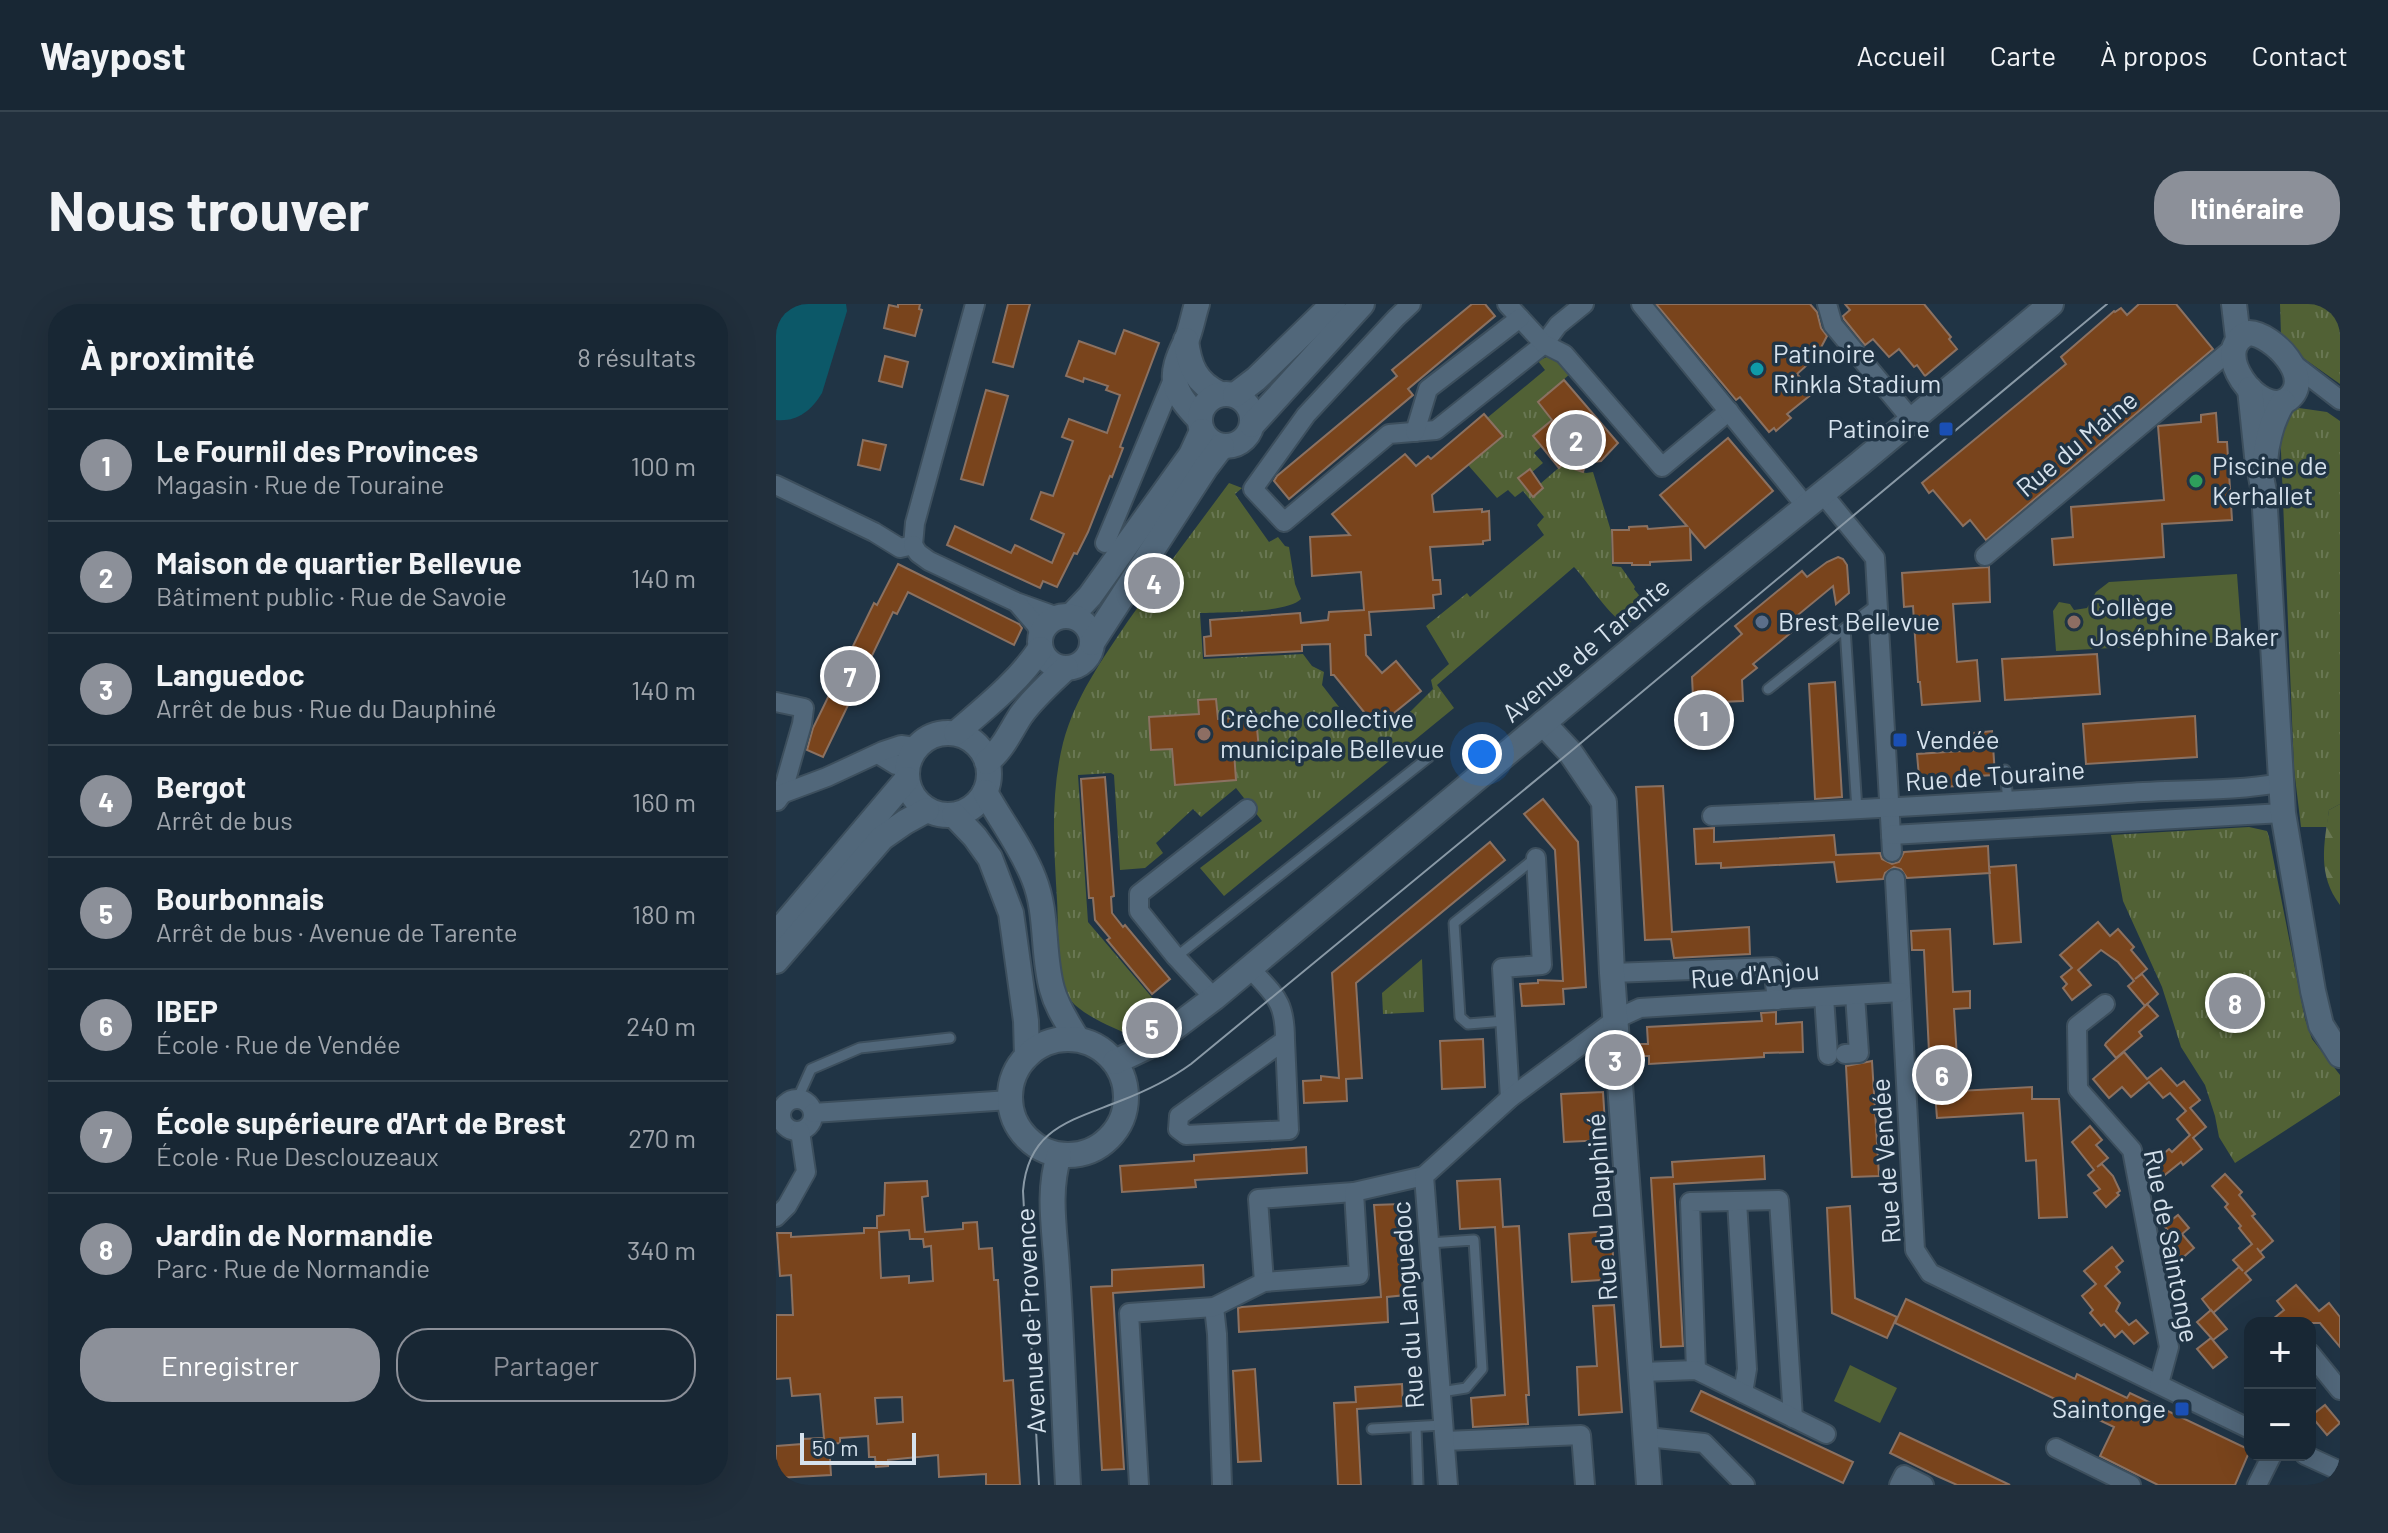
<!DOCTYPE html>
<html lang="fr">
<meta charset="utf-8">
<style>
:root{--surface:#182734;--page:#212f3c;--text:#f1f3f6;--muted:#9fa5ac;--line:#36444f;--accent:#8c9099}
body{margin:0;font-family:Barlow,sans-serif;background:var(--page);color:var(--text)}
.controls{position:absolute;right:24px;bottom:24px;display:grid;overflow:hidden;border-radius:16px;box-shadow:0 8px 32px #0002}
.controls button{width:72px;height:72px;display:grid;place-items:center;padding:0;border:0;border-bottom:2px solid var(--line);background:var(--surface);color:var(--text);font:40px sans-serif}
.scale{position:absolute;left:24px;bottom:20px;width:116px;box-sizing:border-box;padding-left:8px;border:4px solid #d6e2ed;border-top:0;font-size:22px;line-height:28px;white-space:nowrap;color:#d6e2ed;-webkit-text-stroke:6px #203445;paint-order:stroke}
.you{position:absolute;left:706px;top:450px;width:28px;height:28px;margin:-20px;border:6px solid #fff;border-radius:50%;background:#1a73e8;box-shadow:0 0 0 12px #1a73e833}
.badge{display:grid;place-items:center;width:52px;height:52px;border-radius:50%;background:var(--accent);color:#fff;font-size:26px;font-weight:700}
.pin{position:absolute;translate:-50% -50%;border:4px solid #fff;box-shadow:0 2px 8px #0006}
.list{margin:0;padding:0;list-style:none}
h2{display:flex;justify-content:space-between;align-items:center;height:104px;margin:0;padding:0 32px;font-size:34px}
h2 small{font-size:26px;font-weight:400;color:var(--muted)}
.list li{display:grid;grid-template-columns:52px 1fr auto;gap:24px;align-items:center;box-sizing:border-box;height:112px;padding:0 32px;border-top:2px solid var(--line)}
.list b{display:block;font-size:30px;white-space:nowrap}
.list p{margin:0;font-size:26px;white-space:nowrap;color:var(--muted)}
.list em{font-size:26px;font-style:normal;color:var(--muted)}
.actions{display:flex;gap:16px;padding:24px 32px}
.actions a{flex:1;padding:18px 0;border:2px solid var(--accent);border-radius:32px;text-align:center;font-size:28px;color:var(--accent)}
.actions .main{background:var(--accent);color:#fff}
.map{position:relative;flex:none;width:1564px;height:1181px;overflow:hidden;border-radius:32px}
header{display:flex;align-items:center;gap:48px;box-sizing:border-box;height:112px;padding:0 40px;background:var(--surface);border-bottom:2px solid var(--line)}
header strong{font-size:38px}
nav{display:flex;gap:44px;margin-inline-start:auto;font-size:28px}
.intro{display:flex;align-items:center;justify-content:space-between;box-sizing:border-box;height:192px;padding:0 48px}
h1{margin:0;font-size:56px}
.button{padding:20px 36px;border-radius:32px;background:var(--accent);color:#fff;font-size:28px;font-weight:700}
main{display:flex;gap:48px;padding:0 48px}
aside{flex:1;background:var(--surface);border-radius:32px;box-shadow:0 8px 32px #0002}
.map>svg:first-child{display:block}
</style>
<header>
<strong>Waypost</strong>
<nav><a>Accueil</a><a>Carte</a><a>À propos</a><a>Contact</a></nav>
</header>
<div class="intro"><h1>Nous trouver</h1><a class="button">Itinéraire</a></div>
<main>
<aside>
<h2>À proximité<small>8 résultats</small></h2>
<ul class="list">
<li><span class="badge">1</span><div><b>Le Fournil des Provinces</b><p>Magasin · Rue de Touraine</p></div><em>100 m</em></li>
<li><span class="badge">2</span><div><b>Maison de quartier Bellevue</b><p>Bâtiment public · Rue de Savoie</p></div><em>140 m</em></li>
<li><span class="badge">3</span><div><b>Languedoc</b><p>Arrêt de bus · Rue du Dauphiné</p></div><em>140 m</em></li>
<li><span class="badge">4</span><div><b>Bergot</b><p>Arrêt de bus</p></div><em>160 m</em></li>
<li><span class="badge">5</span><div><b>Bourbonnais</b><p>Arrêt de bus · Avenue de Tarente</p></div><em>180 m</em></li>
<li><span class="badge">6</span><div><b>IBEP</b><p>École · Rue de Vendée</p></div><em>240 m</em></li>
<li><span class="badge">7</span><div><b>École supérieure d'Art de Brest</b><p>École · Rue Desclouzeaux</p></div><em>270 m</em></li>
<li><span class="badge">8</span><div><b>Jardin de Normandie</b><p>Parc · Rue de Normandie</p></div><em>340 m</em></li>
</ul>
<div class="actions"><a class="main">Enregistrer</a><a>Partager</a></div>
</aside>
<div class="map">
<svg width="1564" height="1181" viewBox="0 0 1564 1181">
<defs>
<pattern id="forest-firs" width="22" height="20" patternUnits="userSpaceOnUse" patternTransform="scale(2)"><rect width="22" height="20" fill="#516135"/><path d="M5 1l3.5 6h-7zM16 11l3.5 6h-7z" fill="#697753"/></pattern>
<pattern id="park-tufts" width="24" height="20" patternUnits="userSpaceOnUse" patternTransform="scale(2)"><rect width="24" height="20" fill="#516135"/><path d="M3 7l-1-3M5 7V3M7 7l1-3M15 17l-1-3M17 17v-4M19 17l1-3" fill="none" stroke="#697753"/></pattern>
</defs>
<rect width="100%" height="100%" fill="#203445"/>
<path fill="url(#forest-firs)" d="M1564,500V601C1541,571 1548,540 1553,506Z"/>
<g fill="url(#park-tufts)">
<polygon points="1504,0 1564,0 1564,80 1513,44 1505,31"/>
<path d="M775,51L783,55L795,69L762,98L770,108L784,109L757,132L765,143L758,149L767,159L755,169L752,166L743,174L757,192L767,184L764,180L786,161L810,169L817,168L835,227L836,262L845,263L859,283L858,285C861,289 867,295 869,300C874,316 855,322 844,316C832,310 809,274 798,263L661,381L678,404L448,592L424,564L486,517L460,484L425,513L417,505L380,539L387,549L369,564L344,566L338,471L335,469L302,471L312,618L390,710L363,732L358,733C339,724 316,716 299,701C279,683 283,624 281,596C278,543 274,492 287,439C299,393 326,356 352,317C385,270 419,225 453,179L466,184L459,190L493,238L502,233L509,242L513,243L519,280L525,295C512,309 445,308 424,309L427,355L527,350L536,362L548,368L546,381L577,421L624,418L657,385L655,376L673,360L650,322L691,289L694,293L768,231L761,221L768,213L747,187L739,193L732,186L721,194L692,161L726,133L711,114L769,66L762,57Z"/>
<polygon points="1523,104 1551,108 1564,117 1564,500 1553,506 1551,523 1525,523 1518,465 1504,123 1510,111"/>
<polygon points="1473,523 1491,527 1493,533 1529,715 1536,735 1564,771 1564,791 1459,859 1443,833 1439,812 1429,781 1405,743 1386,683 1347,597 1335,531"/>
<polygon points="646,655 648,708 607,710 606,689"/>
</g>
<g fill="#516135">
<polygon points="1461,270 1466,337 1280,347 1277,307 1283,298 1294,300 1298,306 1311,304 1320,288 1333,278"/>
<polygon points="1074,1061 1121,1084 1104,1119 1058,1097"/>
</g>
<path fill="#0c5868" d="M0,0H70L71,7L46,89C35,107 21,118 0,116Z"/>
<g fill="#79441c" stroke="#8b7161" stroke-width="2" fill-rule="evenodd">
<polygon points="122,0 144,0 143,5 146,6 139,32 108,24 113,1 122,3"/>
<polygon points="232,0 254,0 237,63 217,58"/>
<polygon points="696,0 709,0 719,12 632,85 637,91 513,195 498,177 501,172 621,72 616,66"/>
<polygon points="880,0 1034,0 1041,8 1045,24 1051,32 1040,53 1021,70 1037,89 1011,110 1015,114 1000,127 998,124 993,128 964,93 960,96"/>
<polygon points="1069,0 1148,0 1175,33 1173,35 1181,45 1149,72 1141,61 1138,63 1123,45 1113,53 1097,35 1089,41 1068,15 1067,12 1074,6"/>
<polygon points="1363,0 1400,0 1437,45 1210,236 1194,216 1187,222 1157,186 1153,189 1146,179 1290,60 1285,53 1338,7 1339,8 1345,4 1351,11"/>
<polygon points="348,26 383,39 344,143 347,144 336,173 334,172 312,228 301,250 298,249 281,283 267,277 264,284 171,241 179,222 235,249 239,241 276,259 288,230 255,215 265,188 277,192 297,137 286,133 293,115 331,129 344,91 330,86 332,82 308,74 307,78 290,72 303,37 339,50"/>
<polygon points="109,52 132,58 126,83 103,77"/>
<polygon points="788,76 842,139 825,157 810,159 807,168 786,161 783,164 757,132 776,116 762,98"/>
<polygon points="210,86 232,92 207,181 185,175"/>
<polygon points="1440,109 1442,138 1451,138 1456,216 1386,220 1388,253 1278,261 1276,235 1297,233 1295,203 1388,196 1382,122 1425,118 1425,111"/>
<polygon points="708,110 727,132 656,191 658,208 706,205 706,208 713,207 714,236 707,237 707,240 654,243 657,276 664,276 665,290 657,291 658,304 593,308 595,331 589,331 590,351 606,369 620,357 645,387 613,413 592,413 558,371 555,371 554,340 526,341 526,347 429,352 428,333 435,332 434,316 524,309 525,319 552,316 553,308 588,306 585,268 536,272 534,233 574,231 556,210 629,150 640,162 652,152 655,155"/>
<polygon points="952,134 997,187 929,244 914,226 915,256 874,258 874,261 856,261 856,259 837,259 836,226 853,226 853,223 871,222 872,225 911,222 884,191"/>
<polygon points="87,136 110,141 104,166 82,161"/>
<polygon points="754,165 767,184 757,193 742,174"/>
<polygon points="1062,253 1067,255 1071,261 1073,289 1060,300 1057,282 1017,315 1023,322 977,360 981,364 966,376 967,397 944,398 945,432 919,433 916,373 966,330 959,322 1026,267 1031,273 1051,258"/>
<polygon points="122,260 243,320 246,324 238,341 132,288 121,310 117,308 47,453 31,446 37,424 98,299 101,301"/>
<polygon points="1213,263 1214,298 1177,300 1181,358 1201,356 1204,397 1146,401 1144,378 1142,378 1137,302 1128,303 1126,269"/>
<polygon points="1321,350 1324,390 1229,396 1226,355"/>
<polygon points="1059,378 1066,493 1039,495 1033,380"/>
<polygon points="440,395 442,415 480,413 483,446 458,448 460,476 399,481 396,445 375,446 373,413 423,410 422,396"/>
<polygon points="1419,412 1421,453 1310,460 1307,420"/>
<polygon points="1216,427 1219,471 1201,472 1202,481 1144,484 1141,450 1200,446 1198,429"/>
<polygon points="329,473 338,592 335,593 336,609 347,623 349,621 394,675 376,690 331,636 334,634 319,616 317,594 313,594 305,475"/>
<polygon points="887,482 896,628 973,623 974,650 898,654 895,635 869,636 860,483"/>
<polygon points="767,495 802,538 810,683 787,685 788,700 746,702 744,680 762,679 762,676 787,677 779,546 748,510"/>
<polygon points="938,524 938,538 1058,531 1060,551 1104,549 1106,555 1116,560 1123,558 1128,548 1212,542 1213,563 1240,561 1245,638 1218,640 1213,563 1214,569 1131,574 1125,565 1118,563 1109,569 1107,575 1061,578 1058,558 945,564 945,559 920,560 918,525"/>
<polygon points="714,538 729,556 580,679 586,774 570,775 571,797 528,799 527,777 545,776 545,772 563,774 556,669"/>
<polygon points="1322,618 1334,632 1342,625 1358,643 1355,646 1371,665 1359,675 1366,670 1382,690 1369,702 1352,682 1358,677 1342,658 1325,646 1302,666 1315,681 1296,696 1287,684 1291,680 1285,673 1296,664 1284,651"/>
<polygon points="1174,625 1177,688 1194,687 1194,704 1178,705 1183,787 1256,783 1256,795 1283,795 1291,913 1263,914 1260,856 1250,857 1247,809 1161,814 1159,789 1155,789 1148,646 1136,646 1135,627"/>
<polygon points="1371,700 1382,712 1363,728 1366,732 1340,754 1329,741 1330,739"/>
<polygon points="1000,708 1000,720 1026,718 1027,748 988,749 988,753 873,760 873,752 858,752 857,740 872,740 871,723 986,717 985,709"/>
<polygon points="707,735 709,783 666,785 664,737"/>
<polygon points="1348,748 1371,775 1385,764 1401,782 1408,777 1424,796 1414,804 1430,823 1417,834 1426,845 1407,861 1405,858 1385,874 1374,861 1393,845 1396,848 1414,831 1401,815 1410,807 1394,789 1387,794 1373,778 1355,793 1346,783 1333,794 1317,775"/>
<polygon points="1096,757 1103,872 1076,873 1070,762"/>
<polygon points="827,788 830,836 788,838 785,790"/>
<polygon points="1314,822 1326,836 1320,841 1332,854 1321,863 1326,860 1337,872 1344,887 1341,889 1343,891 1330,903 1318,889 1324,885 1312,871 1318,866 1296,838"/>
<polygon points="530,843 531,869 419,876 420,883 346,888 344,862 418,857 418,851"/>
<polygon points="988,852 989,875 898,880 907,1042 885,1043 875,874 897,873 896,858"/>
<polygon points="1449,870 1466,888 1463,891 1479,910 1476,912 1497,937 1484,948 1481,944 1488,953 1469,969 1475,976 1437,1009 1426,995 1463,963 1467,967 1457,956 1476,940 1463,924 1465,922 1449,903 1452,900 1436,882"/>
<polygon points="724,875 727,923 743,922 753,1091 750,1091 752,1120 697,1123 695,1094 729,1091 719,923 684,925 681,877"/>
<path d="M151,877L152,892L146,893L149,928L187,925V919L201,918L203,945L216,944L218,976H222L228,1077L237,1076L244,1181H210V1170L163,1173L162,1151L112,1156V1162L100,1163L99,1153H93L92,1132L64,1134V1139L53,1140L55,1171L0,1174V1142L26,1140V1135L48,1134L44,1090L16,1092L14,1074L0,1075V1011H17L15,971L4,972L1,929H15V933L88,929V924H101V912L108,911L109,879ZM133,926L134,935H147L148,943L155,942L157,977L133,979V972L105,974L103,928ZM126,1093L127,1118L101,1120L99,1094Z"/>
<polygon points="625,900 630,991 611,993 612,1018 463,1028 462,1004 466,1003 605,993 598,901"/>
<polygon points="1074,902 1079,994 1121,1013 1111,1034 1056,1009 1051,904"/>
<polygon points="1402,911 1413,924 1406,930 1418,944 1405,955 1393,942 1400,936 1388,922"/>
<polygon points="835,927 839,975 796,978 793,930"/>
<polygon points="1336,943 1347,957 1340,963 1344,968 1329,982 1344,999 1340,1007 1353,1021 1360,1016 1372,1029 1358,1040 1346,1027 1339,1033 1328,1020 1325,1022 1314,1009 1317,1006 1306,992 1320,980 1308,967"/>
<polygon points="427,961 428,983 337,989 348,1165 326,1166 315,983 336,982 336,966"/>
<polygon points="1520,981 1543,1007 1553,999 1564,1013 1564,1043 1544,1019 1492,1019 1508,1006 1501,997"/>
<polygon points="1130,995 1299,1075 1301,1070 1351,1094 1354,1089 1474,1146 1459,1181 1382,1181 1324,1152 1338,1123 1119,1019"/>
<polygon points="838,1001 846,1108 803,1111 801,1063 821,1062 817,1002"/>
<polygon points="1435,1006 1451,1025 1437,1036 1421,1018"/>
<polygon points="1435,1034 1451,1053 1437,1064 1421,1045"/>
<polygon points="479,1065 485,1157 462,1158 457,1067"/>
<polygon points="626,1080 627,1102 581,1105 585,1181 562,1181 558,1099 580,1098 579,1083"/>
<polygon points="925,1087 1077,1158 1067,1179 915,1107"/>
<polygon points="1549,1101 1564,1119 1551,1131 1535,1112"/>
<polygon points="1124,1129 1234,1181 1181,1181 1161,1172 1114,1149"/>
</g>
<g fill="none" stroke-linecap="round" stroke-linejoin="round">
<defs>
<g id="lane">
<polyline points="992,385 1069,324"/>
<polyline points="1229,466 1232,498"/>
<polyline points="1081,506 1069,324 1100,301"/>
<polyline points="400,653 653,453"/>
<polyline points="729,717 692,720 684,713 678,619 758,555"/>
<polyline points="22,794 35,765 84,744 174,734"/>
<polyline points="653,939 698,936 706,1065 690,1084 665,1088"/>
<polyline points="640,1123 642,1181"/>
<polyline points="596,1125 667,1121"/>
</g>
<g id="street">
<polyline points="635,0 620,14 530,111 477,185 508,218 613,130 660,126 768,40 782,21 808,0"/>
<polyline points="731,0 768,40 788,50 886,163 953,107"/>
<polyline points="865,0 1029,201"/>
<polyline points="1051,0 1057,21 1135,115"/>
<polyline points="1515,58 1564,96"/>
<polyline points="639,128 652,85 744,14"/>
<polyline points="0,181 98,228 124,244 137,241"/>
<polyline points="1046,189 1099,254 1116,548"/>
<polyline points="329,239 398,73"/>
<polyline points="137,241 139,219 199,0"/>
<polyline points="137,241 142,249 153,257 240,298 282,313"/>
<polyline points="1209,252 1457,44"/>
<polyline points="242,300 260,321 264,330"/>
<polyline points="0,398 28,404 26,420 6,490 1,497"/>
<polyline points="102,450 120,461 131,463"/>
<polyline points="0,492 51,473 107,447 125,441 140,443"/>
<path d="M936,512C1075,506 1213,499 1351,489C1402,485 1454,488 1504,479"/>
<polyline points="1115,531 1507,509"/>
<polyline points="1119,575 1139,946 1154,969 1474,1125"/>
<path d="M474,664C499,692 509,696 509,736L403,812L402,825L410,831L513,826L509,736"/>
<polyline points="836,669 997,663 1001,696"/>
<polyline points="1048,693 1052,751"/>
<polyline points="438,694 400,653 363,607 363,590 471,505"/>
<polyline points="1329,700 1301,722 1302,785 1356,846 1393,1043 1383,1080"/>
<polyline points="1069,750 1083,749 1079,691"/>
<polyline points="734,794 726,664 766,661 760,554"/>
<circle cx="21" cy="811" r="16"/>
<polyline points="37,809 234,796"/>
<polyline points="961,897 971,1065 967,1089"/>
<polyline points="0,913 11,902 30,868 24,827"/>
<polyline points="488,978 482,895 578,888"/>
<polyline points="438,1003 441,1030 446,1181"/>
<polyline points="1534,1049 1564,1086"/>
<polyline points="920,1066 914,898 1003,896 1017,1114"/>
<polyline points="866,1068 920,1066 1050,1130"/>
<polyline points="871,1133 928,1139 969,1181"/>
<polyline points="669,1137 805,1131 809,1181"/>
<polyline points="1280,1144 1355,1181"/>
<polyline points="1529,1151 1564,1167"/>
<polyline points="363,1181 353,1009 438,1003 488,978 583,971 578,888 648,872"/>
<polyline points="672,1181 648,872 734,794 840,715 864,704 1125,688"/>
<polyline points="1123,1181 1128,1171 1148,1181"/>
<polyline points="1481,1181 1496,1151"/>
</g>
<g id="secondary">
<path d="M421,0C417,12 415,26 410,37C392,73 395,86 423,115"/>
<polyline points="1458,0 1462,34"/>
<path d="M1473,29C1497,30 1539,74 1512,95C1484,116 1431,45 1473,29Z"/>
<path d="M410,36C413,62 420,79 444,90"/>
<polyline points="1474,85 1481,152 1488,188 1507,509 1537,687 1545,721 1564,751"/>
<circle cx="450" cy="116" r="26"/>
<polyline points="459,91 480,75 557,0"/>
<polyline points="476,121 586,0"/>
<path d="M1489,157C1491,136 1496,116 1507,98"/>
<polyline points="295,312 314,292 415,151 426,127"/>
<circle cx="290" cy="338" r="26"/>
<polyline points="316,339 430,163 446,142"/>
<polyline points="767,419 794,448 828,498 836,669 873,1181"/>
<circle cx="172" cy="470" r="41"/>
<path d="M180,429C210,403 242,378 264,345"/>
<path d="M211,458C227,445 234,428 245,411C258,393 274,379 290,364"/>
<path d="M209,488C225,517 246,544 258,575C272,610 266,649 276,685C281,704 292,719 301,735"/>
<polyline points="178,511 199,533 214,554 235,609 250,717 251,752"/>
<polyline points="0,630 131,475"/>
<polyline points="0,657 106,534 129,518 151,506"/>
<circle cx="292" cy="793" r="58"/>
<polyline points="339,758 377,740 438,694 918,293 1083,160 1275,0"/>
<path d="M283,851C271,889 279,927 281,966C286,1038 288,1110 292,1181"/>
</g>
</defs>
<use href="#lane" stroke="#3d4f5d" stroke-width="13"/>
<use href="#street" stroke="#3d4f5d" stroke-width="22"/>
<use href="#secondary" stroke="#3d4f5d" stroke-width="28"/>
<use href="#lane" stroke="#51677a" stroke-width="9"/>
<use href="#street" stroke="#51677a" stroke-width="18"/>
<use href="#secondary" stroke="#51677a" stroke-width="24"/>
<path stroke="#8999a6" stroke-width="2" d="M263,1181L247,887C252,825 294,817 344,797C370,787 393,776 415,760L794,448L1331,0"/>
</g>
<circle fill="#0f9aa8" stroke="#203445" stroke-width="3" cx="981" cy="65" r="8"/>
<g fill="#1a4fb4" stroke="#203445" stroke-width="3">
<rect x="1162" y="117" width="16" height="16" rx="4"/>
<rect x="1116" y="428" width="16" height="16" rx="4"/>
<rect x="1398" y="1097" width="16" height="16" rx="4"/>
</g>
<circle fill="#2e9e5b" stroke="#203445" stroke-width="3" cx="1420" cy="177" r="8"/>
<circle fill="#5c6f8a" stroke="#203445" stroke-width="3" cx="986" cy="318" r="8"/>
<g fill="#8d6e63" stroke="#203445" stroke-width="3">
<circle cx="1298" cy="318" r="8"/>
<circle cx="428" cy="430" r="8"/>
</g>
<g text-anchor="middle" stroke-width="7" stroke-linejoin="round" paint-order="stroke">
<g font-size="26" fill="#d6e2ed" stroke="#203445" text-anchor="start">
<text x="997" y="59">Patinoire<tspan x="997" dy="30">Rinkla Stadium</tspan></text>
<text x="1154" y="134" text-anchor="end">Patinoire</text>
<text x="1436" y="171">Piscine de<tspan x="1436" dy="30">Kerhallet</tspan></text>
<text x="1314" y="312">Collège<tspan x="1314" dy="30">Joséphine Baker</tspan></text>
<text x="1002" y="327">Brest Bellevue</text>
<text x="444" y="424">Crèche collective<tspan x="444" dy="30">municipale Bellevue</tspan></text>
<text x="1140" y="445">Vendée</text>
<text x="1390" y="1114" text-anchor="end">Saintonge</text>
</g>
<g font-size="26" fill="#d6e2ed" stroke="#203445">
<text transform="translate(1301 140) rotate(-40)" y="9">Rue du Maine</text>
<text transform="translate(810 346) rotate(-40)" y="9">Avenue de Tarente</text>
<text transform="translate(1219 472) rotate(-4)" y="9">Rue de Touraine</text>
<text transform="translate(979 671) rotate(-4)" y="9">Rue d'Anjou</text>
<text transform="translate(1110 857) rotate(-94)" y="9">Rue de Vendée</text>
<text transform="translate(826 903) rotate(-94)" y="9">Rue du Dauphiné</text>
<text transform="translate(1395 942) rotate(79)" y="9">Rue de Saintonge</text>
<text transform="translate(632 1001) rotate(-94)" y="9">Rue du Languedoc</text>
<text transform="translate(255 1017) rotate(-93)" y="9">Avenue de Provence</text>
</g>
</g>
</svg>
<div class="controls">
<button>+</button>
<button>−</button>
</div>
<div class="scale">50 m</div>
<div class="you"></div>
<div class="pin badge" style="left:928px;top:416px">1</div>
<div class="pin badge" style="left:800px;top:136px">2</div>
<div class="pin badge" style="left:839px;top:756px">3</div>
<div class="pin badge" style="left:378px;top:279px">4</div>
<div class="pin badge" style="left:376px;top:724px">5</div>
<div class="pin badge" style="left:1166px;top:771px">6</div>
<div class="pin badge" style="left:74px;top:372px">7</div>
<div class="pin badge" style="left:1459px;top:699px">8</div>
</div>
</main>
